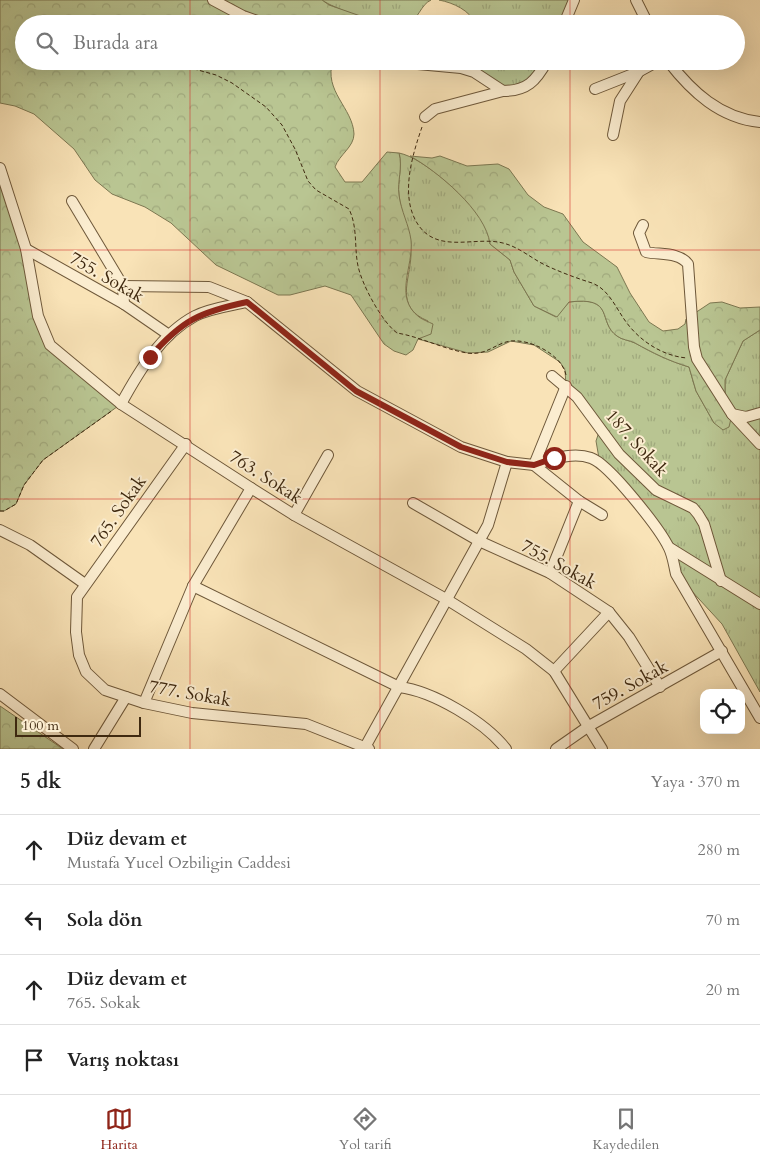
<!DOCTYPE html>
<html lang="tr">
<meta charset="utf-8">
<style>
:root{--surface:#fff;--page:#f6f6f6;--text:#222;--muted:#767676;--line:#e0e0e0;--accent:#8f2418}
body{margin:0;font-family:Cardo,serif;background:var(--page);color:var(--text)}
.controls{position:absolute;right:15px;bottom:15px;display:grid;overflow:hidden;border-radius:10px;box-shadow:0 5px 20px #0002}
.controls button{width:45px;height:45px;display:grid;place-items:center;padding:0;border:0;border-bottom:1px solid var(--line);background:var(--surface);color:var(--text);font:25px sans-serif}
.scale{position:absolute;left:15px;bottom:12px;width:126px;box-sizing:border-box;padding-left:5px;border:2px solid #3f2910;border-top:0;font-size:14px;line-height:18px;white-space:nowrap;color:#3f2910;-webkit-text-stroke:4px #fbedd0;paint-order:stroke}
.stop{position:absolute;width:15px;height:15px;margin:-11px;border:4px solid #8f2418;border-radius:50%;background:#fff}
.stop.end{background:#8f2418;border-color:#fff;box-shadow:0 1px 5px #0008}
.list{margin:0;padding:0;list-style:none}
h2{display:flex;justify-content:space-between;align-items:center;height:65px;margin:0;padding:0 20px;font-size:21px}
h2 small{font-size:16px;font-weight:400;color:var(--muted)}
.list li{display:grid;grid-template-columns:32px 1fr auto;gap:15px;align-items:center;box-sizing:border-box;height:70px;padding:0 20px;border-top:1px solid var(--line)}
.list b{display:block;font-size:19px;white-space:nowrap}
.list p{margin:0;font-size:16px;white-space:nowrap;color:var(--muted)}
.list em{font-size:16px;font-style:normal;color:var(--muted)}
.icon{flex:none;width:28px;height:28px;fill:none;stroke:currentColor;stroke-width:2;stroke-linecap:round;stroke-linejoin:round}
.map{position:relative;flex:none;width:760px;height:749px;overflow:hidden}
.search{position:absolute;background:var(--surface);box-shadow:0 5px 20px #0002;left:15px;right:15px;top:15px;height:55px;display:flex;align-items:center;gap:12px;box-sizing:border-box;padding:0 18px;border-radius:28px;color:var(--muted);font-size:19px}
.sheet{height:345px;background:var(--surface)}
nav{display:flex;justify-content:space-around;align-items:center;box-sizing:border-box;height:70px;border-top:1px solid var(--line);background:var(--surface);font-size:14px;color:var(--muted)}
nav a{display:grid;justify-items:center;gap:2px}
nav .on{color:var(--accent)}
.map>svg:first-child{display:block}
</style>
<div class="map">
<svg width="760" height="749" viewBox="0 0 760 749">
<defs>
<pattern id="grass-tufts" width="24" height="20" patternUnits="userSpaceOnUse" patternTransform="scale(1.25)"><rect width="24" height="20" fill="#b9c592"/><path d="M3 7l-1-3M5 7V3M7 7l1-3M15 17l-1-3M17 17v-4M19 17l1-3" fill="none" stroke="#a0a97d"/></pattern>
<pattern id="forest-crowns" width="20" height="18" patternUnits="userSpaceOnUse" patternTransform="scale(1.25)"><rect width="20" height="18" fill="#b9c592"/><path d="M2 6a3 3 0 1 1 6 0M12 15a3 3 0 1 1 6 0" fill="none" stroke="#a0a97d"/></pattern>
</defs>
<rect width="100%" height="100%" fill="#f9e3b7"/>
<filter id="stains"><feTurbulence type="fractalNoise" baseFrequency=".004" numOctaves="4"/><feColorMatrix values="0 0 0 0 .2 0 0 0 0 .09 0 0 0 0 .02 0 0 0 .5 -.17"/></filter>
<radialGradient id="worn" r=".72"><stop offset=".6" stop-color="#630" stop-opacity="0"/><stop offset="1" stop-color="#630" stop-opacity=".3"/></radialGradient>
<g fill="url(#grass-tufts)" stroke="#7c7751">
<path d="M322,0H431C420,5 419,20 407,23C390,29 336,10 322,0Z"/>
<path d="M439,0H574L564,24H476C469,10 454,3 439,0Z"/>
<polygon points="482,61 547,61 538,78 512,91 474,72"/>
<path d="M399,153C424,158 466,197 481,218C486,226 489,235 490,244L510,260L514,272L534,306L556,317L569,302C616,296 597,322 617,336C622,340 629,340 635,343C653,353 669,361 689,367L696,391L714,423L725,397V380L743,341L760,330V692L722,624L676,574L670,548L600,464L596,441L600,429L566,386L565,370L560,362L534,345L511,341L488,352L468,353L418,339L423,336L428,321C394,307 410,281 411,255C411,234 401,215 399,195C397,180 403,168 399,153Z"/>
</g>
<g fill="url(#forest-crowns)" stroke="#7c7751">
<path d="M0,0H322L329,5L369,19L373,24H24V61H333C323,91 353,108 354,134C354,147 339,155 335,167L345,182H362L387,152L399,153C403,168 397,181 399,195C401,211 409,225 411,240C414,266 393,297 419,317C423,320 429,322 433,324L431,334L418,339L413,350L406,355L394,351L384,344L351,295L325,286L290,295H278L216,265L171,223L145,207L112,194L95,180L74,149L34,114L15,106L0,103Z"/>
<path d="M410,156L432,158L440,156L467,166L498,164L509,169L528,195L544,207L563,214L583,242L617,267L630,293L649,322L663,331L678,329L685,324L686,319L710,303L722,302L740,308L760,307V330L743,341L725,380V397L733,410L729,427L723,430L714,423L696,391L689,367C669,361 653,353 635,343C629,340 622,340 617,336C597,322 616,296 569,302L557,317L534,306L514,272L510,260L490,244C486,211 437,171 410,156Z"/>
<polygon points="0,168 43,332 121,404 43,460 24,485 16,504 4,511 0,511"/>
<polygon points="0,706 63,749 0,749"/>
</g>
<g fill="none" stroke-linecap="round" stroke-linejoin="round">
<defs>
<g id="minor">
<polyline points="213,0 243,16 266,24"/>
<polyline points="636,0 648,24"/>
<polyline points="564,24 574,0"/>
<path d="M385,61L461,68L474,72L503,91C527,91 536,81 547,61"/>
<path d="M668,61C692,92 720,118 760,122"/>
<polyline points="595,89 638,72 658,61"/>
<polyline points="425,117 435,109 503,91"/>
<polyline points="613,135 620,101 638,73"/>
<polyline points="0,168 26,249 38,316 50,345 121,404 251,488 294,515 446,599 526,649 554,671 602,749"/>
<polyline points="72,201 123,286"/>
<path d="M643,225L639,233L646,252C660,255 679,252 688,264L694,347L697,359L732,414L760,444"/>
<polyline points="26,249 124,304 169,335"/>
<polyline points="124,304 123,286 209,287 247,302 357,391 461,447 507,462 534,465 579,501 602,515"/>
<polyline points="552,376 577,397 619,454 656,490 693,508 698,514 704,524 721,581"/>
<path d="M121,404C139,371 161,334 195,316C211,308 230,306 247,302"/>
<polyline points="732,414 746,417 760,413"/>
<polyline points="186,444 77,597 76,632 79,655 86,672 105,690 144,703 192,713 306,724 369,749"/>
<path d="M534,465C551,460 572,451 591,458C609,464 660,529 669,548C673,556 674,566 676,574L760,718"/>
<polyline points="534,465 566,386"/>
<polyline points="413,503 479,541 550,573 609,612 629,637 660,687"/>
<polyline points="294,515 328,455"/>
<polyline points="0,530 30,545 85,584"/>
<polyline points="670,548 760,604"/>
<polyline points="550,573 579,501"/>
<path d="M193,586L399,687C433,691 485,722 506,749"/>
<polyline points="554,671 609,612"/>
<polyline points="0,694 73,749"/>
<polyline points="144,703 193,586 251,488"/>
<polyline points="94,749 126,697"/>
<polyline points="364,749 488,525 507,462"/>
<polyline points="556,749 589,726 722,651"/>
</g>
</defs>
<use href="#minor" stroke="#6e583a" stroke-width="12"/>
<g stroke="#3f2910" stroke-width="1" stroke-dasharray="4 2.5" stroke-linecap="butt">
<path d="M186,61L187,67L216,75L232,83L266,107L282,125L295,149L308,181L316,190L349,209C358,228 354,247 358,266C362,285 382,322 397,333C421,337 443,349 467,353C487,356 495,343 511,341C531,339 562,355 566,375"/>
<path d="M422,127C412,156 399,198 419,226C438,252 471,238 498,242C517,245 529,257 545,265C560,272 576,278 592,283C608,289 615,306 624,319C638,340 662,356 687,358"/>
<polyline points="0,511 4,511 16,504 24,485 43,460 113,410"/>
</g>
<use href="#minor" stroke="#fbedd0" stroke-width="10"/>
</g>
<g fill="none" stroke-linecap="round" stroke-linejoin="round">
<path stroke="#8f2418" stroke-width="6" d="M150,357C182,320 200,312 247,302L356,391L461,447L507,462L534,465L554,458"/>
</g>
<path fill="none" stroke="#d62828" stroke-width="1" stroke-opacity="0.55" d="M190,0V24M380,0V24M570,0V24M190,61V749M380,61V749M570,61V749M0,250H760M0,499H760"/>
<g text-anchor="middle" stroke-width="4" stroke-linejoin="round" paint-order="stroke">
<g font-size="18" fill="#3f2910" stroke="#fbedd0">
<text transform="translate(107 277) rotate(30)" y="6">755. Sokak</text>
<text transform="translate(637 443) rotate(48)" y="6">187. Sokak</text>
<text transform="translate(266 477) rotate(33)" y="6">763. Sokak</text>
<text transform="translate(118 511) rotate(-55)" y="6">765. Sokak</text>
<text transform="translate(559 564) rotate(29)" y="6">755. Sokak</text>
<text transform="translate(630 685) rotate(-29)" y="6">759. Sokak</text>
<text transform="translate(190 693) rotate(10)" y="6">777. Sokak</text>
</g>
</g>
<rect width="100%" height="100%" filter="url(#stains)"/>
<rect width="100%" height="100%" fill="url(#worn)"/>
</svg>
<div class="controls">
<button><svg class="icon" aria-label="locate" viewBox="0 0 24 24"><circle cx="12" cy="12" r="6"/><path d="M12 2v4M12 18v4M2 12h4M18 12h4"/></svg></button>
</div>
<div class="scale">100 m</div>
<div class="stop" style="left:554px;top:458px"></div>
<div class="stop end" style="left:150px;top:357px"></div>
<div class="search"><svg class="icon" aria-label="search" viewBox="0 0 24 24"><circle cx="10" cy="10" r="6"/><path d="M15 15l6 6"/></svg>Burada ara</div>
</div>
<section class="sheet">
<h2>5 dk<small>Yaya · 370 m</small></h2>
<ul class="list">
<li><svg class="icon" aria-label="ahead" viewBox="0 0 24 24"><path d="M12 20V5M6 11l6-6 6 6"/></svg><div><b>Düz devam et</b><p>Mustafa Yucel Ozbiligin Caddesi</p></div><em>280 m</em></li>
<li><svg class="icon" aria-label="left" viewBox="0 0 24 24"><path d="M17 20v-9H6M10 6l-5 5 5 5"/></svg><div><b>Sola dön</b></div><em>70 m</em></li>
<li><svg class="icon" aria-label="ahead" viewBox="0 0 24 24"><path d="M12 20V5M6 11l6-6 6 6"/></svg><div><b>Düz devam et</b><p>765. Sokak</p></div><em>20 m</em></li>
<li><svg class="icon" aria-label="arrive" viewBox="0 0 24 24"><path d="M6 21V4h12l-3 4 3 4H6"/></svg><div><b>Varış noktası</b></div></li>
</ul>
</section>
<nav>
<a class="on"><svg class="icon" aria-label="map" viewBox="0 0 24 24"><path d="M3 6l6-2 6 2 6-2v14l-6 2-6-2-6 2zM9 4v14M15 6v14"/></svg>Harita</a>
<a><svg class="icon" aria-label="directions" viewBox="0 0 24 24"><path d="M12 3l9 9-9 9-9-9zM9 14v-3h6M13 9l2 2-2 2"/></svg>Yol tarifi</a>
<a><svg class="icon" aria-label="saved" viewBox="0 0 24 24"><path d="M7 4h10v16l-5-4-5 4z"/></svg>Kaydedilen</a>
</nav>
